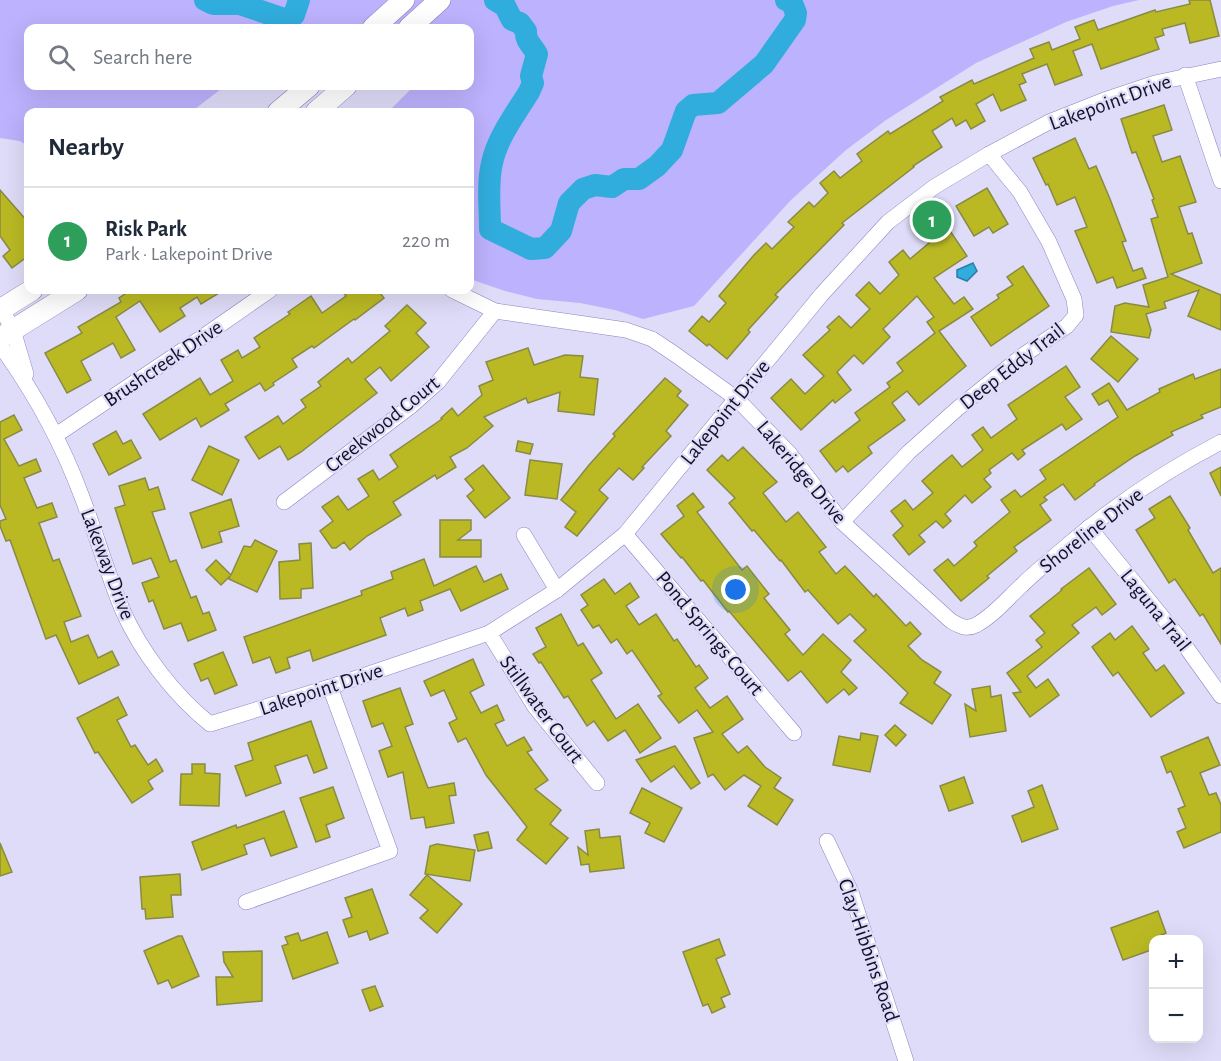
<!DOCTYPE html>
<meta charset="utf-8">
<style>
:root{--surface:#fff;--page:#f6f6f7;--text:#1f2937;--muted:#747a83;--line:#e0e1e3;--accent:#111827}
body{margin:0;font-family:"Alegreya Sans",sans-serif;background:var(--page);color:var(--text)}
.controls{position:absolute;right:18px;bottom:18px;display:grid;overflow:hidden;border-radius:12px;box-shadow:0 6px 24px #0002}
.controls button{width:54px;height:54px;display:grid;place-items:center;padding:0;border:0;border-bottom:2px solid var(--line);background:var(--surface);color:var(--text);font:30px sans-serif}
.you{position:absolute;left:736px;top:590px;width:21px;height:21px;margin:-15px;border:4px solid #fff;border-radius:50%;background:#1a73e8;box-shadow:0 0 0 9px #1a73e833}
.badge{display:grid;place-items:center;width:39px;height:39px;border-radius:50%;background:var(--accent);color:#fff;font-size:20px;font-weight:700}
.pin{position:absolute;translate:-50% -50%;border:3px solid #fff;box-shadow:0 2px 6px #0006}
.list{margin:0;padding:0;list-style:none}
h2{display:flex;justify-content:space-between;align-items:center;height:78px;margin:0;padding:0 24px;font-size:26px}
h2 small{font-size:20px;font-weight:400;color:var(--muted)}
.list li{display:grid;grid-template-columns:39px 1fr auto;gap:18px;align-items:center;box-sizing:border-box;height:108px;padding:0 24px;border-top:2px solid var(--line)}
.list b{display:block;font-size:22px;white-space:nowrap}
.list p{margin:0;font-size:20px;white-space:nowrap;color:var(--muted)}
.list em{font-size:20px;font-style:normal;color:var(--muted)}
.icon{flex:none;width:33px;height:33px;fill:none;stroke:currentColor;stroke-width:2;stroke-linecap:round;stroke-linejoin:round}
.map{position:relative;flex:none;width:1221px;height:1061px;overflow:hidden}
.search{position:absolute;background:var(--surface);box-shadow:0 6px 24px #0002;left:24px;top:24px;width:450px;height:66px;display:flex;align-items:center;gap:15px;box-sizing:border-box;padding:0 21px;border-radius:12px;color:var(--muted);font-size:22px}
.panel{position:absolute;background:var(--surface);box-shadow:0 6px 24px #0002;left:24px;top:108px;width:450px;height:186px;border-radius:12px}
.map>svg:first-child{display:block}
</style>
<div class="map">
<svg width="1221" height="1061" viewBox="0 0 1221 1061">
<rect width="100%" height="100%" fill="#dedcf8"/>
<polygon fill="#bcb2fd" points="0,0 1139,0 1113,6 1066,22 976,63 886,120 846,150 791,200 694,306 643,319 615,310 580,303 537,299 505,291 470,279 470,112 388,112 414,86 470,86 470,28 28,28 28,86 225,86 191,112 28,112 28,146 20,141 0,138"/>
<polygon fill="#31addd" stroke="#287ea6" stroke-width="1.5" points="973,263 977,271 967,281 957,277 957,270"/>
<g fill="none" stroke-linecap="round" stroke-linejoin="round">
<g stroke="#31addd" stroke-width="22">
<polyline points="205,0 213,4 240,4 284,19 289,19 294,15 299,0"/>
<path d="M495,0L505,6L512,20L520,23L526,31C525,41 532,45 537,54L531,76L533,83L529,92C516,113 497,138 492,163C487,184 490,207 490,229L531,249L545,248L561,231L569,203L583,189L595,185L612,187L624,179H639L657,166L672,150L686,111L693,105L718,103L764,64L795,20L796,13L792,3L786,0"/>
</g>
</g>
<g fill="#bab924" stroke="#898a43" stroke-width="1.5">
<polygon points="1189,0 1210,0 1219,36 1190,43 1185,23 1162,29 1164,35 1155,38 1159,49 1101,69 1092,44 1073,51 1082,75 1055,85 1047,64 1022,74 1026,82 1019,85 1026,100 1001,111 993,94 976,104 985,121 971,129 966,120 956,126 952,118 932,131 942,147 913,166 914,167 842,223 844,225 775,295 778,297 748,330 750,332 727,359 709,344 707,346 689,331 702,316 709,322 726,303 719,296 754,255 766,243 772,249 794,227 788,222 809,202 814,207 828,193 820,183 834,171 840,178 862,161 857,154 888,131 890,134 943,101 940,97 972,80 974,84 1034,58 1030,49 1049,42 1052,50 1080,39 1075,27 1094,20 1098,30 1155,10 1156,12 1190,4"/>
<polygon points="1164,105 1172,130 1153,136 1162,162 1180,156 1196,202 1179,207 1188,234 1192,233 1202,263 1171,274 1221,295 1221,330 1188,316 1199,290 1164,302 1166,308 1146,314 1151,330 1149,338 1111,332 1115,306 1125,303 1149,307 1143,285 1168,277 1151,219 1158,217 1152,200 1154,199 1136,152 1132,153 1121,119"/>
<polygon points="1075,138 1089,169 1096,166 1110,199 1126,241 1122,242 1133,271 1142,268 1146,278 1117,288 1113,277 1097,283 1075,231 1087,227 1075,197 1057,205 1048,184 1046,185 1033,158"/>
<polygon points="987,188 1008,224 993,233 989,227 974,236 956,206"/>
<polygon points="0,190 28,222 28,256 12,268 3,256 10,250 0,236"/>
<polygon points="942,219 967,256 934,278 954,304 964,297 973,309 939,331 966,366 919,405 907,391 892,403 905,420 868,447 872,453 848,472 843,466 836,472 820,451 860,420 855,413 890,387 887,383 903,371 897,363 935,333 927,322 934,317 917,296 883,329 890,337 863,364 854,355 837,372 851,390 835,403 833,400 801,430 771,398 791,379 805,394 824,376 803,355 830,330 827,327 839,316 851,328 870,309 856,295 869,282 880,294 899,275 889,262 903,250 910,259 929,243 922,233"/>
<polygon points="1023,266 1049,306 991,346 971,317 999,298 997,295 1013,285 1007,277"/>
<polygon points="131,290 137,290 139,292 146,290 148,292 152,290 224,290 201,304 197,297 180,308 185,316 160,332 140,301 116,317 135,350 121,358 113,343 81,361 91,380 67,393 45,353 82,333 78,327 121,302 119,298"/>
<polygon points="341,290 378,290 384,298 355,320 354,319 314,348 312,346 292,359 297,367 273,383 274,385 265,391 260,383 225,404 229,410 201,427 196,418 160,440 143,414 200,378 210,395 233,381 221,360 238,350 242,358 260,347 254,338 290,314 288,312 311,296 322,313 346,296"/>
<polygon points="407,305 426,323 416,333 429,347 391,381 380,367 365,379 377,393 301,452 288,460 280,446 259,459 245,437 278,416 283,424 306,407 301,400 321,386 318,382 348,358 352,363 390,331 385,326"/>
<polygon points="1111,336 1138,359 1118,382 1091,359"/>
<polygon points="528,348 534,365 565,355 583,356 580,377 598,379 594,415 558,411 560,392 528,403 526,398 484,417 493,426 467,448 450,457 456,467 437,479 435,475 393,502 401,515 367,536 350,550 344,542 336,548 332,548 320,531 333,521 322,507 338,496 348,510 369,496 358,479 373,470 379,480 398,467 390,455 442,419 441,418 452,408 458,416 482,395 479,386 493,380 486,362"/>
<polygon points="1066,366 1080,387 1065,397 1082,419 1066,430 1062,424 1022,450 1025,454 1018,460 1012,453 989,470 991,473 984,479 991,487 972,503 965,495 945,514 951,521 943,528 936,521 919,535 925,542 909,555 893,535 903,526 891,511 905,500 913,510 933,493 922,481 940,465 952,455 962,467 983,450 972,435 983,427 991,438 1017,419 1008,405"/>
<polygon points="1221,369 1221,407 1201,415 1203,418 1171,432 1173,435 1135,456 1094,484 1095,485 1075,500 1063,484 1044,497 1047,500 1040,505 1051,520 1014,547 1017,551 987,576 989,578 961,601 934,570 948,559 954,566 977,546 974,542 1010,512 1001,500 1015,490 1021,497 1046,479 1040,470 1118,417 1108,400 1099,405 1092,394 1109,383 1127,410 1160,392 1159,389 1193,374 1195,379"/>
<polygon points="665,378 681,391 677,396 688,405 666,431 671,436 642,467 644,468 633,480 619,468 599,490 608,498 577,536 565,527 576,512 561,500 589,465 615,436 613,434"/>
<polygon points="14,415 22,430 4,439 19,466 36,459 41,471 24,478 37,508 52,503 57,517 39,523 53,561 59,559 81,616 64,622 71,642 88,635 98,658 112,651 119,665 79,684 56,635 46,639 10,540 6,541 0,526 0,521 6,519 0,505 0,422"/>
<polygon points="116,431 123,444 131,440 141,458 109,475 93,444"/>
<polygon points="518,441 533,444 530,454 516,451"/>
<polygon points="209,446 239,460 222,495 192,480"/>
<polygon points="743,447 777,482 763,493 786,522 798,512 826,547 819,552 836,574 845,566 874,597 876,594 906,626 910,622 921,634 908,646 922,660 941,672 934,683 951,695 932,724 900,703 908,693 854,641 866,630 850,614 838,624 808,590 805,592 781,560 780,561 754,530 752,531 729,503 735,498 707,470 722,455 728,461"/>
<polygon points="530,460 562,464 557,499 525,495"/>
<polygon points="483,465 510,498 485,518 467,496 474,490 465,479"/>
<polygon points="1221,467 1221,496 1210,473"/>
<polygon points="145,478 149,490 158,487 165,509 152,512 170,562 176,560 191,598 196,596 203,614 209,612 216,630 188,641 181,623 164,629 153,600 149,602 142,583 159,577 151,558 133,564 115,508 125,505 119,486"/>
<polygon points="693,493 704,507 697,512 742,570 747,566 769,594 764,598 790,630 785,634 803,655 823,634 851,660 841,672 857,688 849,695 844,689 827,703 801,671 788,681 729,611 728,612 703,580 701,581 682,557 681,558 661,534 684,516 677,506"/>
<polygon points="1170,496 1190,528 1188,530 1213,573 1221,568 1221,644 1203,614 1200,616 1175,579 1169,583 1136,530 1155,518 1149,509"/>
<polygon points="231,499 239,526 219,532 222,542 202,548 190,513"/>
<polygon points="440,520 471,520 471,530 458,540 481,540 481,557 440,557"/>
<polygon points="255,540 277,551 257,592 229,579 230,576 221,585 206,570 216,560 231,575 244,546 251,547"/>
<polygon points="311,543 313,588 301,589 301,598 280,599 279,562 300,560 299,544"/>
<polygon points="424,559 434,586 476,566 484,582 501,574 508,589 461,611 450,589 420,601 423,610 408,616 405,608 380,618 386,635 313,661 310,650 287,658 290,668 276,673 270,657 253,663 244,637 362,595 361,591 393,579 391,572"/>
<polygon points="1089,568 1116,604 1102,615 1096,607 1072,625 1079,633 1027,676 1036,688 1048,679 1059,695 1030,717 1013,693 1021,692 1007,673 1042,647 1036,640 1045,633 1030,616 1062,590 1061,589"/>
<polygon points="604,579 615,594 630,583 639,597 626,606 639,625 656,614 674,641 677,639 696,667 699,665 708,678 695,688 710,708 727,696 743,719 722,734 738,753 747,746 765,767 781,778 774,788 793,800 777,825 748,806 761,786 744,775 725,790 713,774 708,777 694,738 713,732 697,710 679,723 658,696 662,694 632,650 627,654 617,639 611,643 599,625 593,628 581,610 588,605 581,595"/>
<polygon points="561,614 578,646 583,643 602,673 591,680 616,719 638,704 661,738 640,753 625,730 608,741 594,721 587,726 568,696 564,698 541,662 539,663 533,654 546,647 536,628"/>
<polygon points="1132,626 1149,649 1143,653 1156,671 1164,665 1184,693 1151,717 1118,672 1113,676 1092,647 1110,633 1115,640"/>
<polygon points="223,652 237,685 215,694 208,678 201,681 194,664"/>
<polygon points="473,659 484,685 470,692 481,713 497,705 504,720 495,724 507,746 524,737 532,750 527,752 548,780 535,789 561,810 550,824 568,838 546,864 517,840 527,827 486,775 466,738 458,742 449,723 457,719 444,690 431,696 424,681"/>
<polygon points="990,686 991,697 1001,695 1006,731 970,737 965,704 976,711 972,689"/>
<polygon points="400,688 413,724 405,727 428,788 454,783 456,795 449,796 454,823 426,828 424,817 411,819 403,772 388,777 379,751 392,746 383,723 372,727 363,701"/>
<polygon points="118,697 127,715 117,720 131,747 135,745 148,765 156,759 163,771 148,781 153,789 132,803 98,752 95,753 77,718"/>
<polygon points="311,721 327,768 314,773 307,755 275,766 281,783 246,796 235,766 253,760 248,743"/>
<polygon points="895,725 906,735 896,746 885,735"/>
<polygon points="861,733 878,736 870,772 833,765 839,736 860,740"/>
<polygon points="1208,737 1220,765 1200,773 1209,795 1216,793 1221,805 1221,832 1184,848 1177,832 1186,828 1178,809 1185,806 1171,771 1167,773 1161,757"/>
<polygon points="675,746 700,783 691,789 674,766 651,782 636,760"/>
<polygon points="192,764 205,764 205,773 220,774 219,806 180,805 181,774 192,774"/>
<polygon points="964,777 973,803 949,811 940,786"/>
<polygon points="1042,785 1058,829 1022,842 1012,816 1034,807 1028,791"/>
<polygon points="333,787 344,818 326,825 330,837 316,842 300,798"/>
<polygon points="642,788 682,808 664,842 645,833 650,823 630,813"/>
<polygon points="284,811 297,847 271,856 264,838 244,845 247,854 202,870 192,842 236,825 237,828"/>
<polygon points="599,829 600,838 620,836 624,868 590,872 589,864 581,865 578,847 588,855 585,831"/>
<polygon points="488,832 492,848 478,851 474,835"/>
<polygon points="0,843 12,872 0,876"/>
<polygon points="437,844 475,850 470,881 425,874 430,846"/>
<polygon points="180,874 181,895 171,895 173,917 146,919 145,909 142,909 140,877"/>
<polygon points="427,875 462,904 437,933 420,918 428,910 410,895"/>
<polygon points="372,889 388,933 370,940 367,931 349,937 343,920 352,917 345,898"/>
<polygon points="1158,911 1166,933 1159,936 1160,939 1154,939 1154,949 1123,960 1111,928"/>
<polygon points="327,932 338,963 293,979 282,946 288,944 285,937 298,933 301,941"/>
<polygon points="178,936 182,936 199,976 172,988 168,980 158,984 144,951"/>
<polygon points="719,939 725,955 716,959 730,994 721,998 725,1007 712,1013 708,1004 703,1006 683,952"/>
<polygon points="262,951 262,1001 217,1005 216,977 233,977 224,962 223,952"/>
<polygon points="375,986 383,1006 370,1011 362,990"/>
</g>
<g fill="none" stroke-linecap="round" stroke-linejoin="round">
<defs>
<g id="street">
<polyline points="1185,75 1221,181"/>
<path d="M452,290L495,311L626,330L652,339L676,355L737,399L790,454L842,522L951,621C960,626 966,630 976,625C993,616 1007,599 1021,586C1036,571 1053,558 1069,544C1116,504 1167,470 1221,442"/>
<polyline points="0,306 13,330 26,374"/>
<path d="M0,345C34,392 62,443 82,497C96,534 107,572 122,609C141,652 174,695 210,724L330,687L489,633L557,590L625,534L822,294L888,222L934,187L989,154L1049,122L1107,99L1155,83L1221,69"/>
<polyline points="56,435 207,334 270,290"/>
<polyline points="284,502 411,406 438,382 495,311"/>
<polyline points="842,522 909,452 957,409 1022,356 1067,326 1076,315 1074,299 1049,242 1020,192 989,154"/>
<polyline points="1089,527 1181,640 1221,696"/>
<polyline points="625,534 794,733"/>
<polyline points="524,535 557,590"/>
<polyline points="489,633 535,707 597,783"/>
<polyline points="827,841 851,892 906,1061"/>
<polyline points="246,902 390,851 330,687"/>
</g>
<g id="secondary">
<polyline points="373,28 404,0"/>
<polyline points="409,28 440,0"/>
<polyline points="278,112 309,86"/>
<polyline points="316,112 346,86"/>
<polyline points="0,310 32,290"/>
<polyline points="0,338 77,290"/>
</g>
</defs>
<use href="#street" stroke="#8c84c4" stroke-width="16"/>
<use href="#secondary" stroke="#8c84c4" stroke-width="22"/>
<use href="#street" stroke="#fff" stroke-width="15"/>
<use href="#secondary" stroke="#fff" stroke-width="21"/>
</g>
<g text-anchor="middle" stroke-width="4.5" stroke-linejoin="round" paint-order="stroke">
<g font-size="21" fill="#130f27" stroke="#dedcf8">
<text transform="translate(1110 102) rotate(-20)" y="7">Lakepoint Drive</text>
<text transform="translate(163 363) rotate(-34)" y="7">Brushcreek Drive</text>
<text transform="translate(1012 366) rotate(-38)" y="7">Deep Eddy Trail</text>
<text transform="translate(725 412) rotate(-51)" y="7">Lakepoint Drive</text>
<text transform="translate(382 424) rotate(-39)" y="7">Creekwood Court</text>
<text transform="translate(802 472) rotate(50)" y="7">Lakeridge Drive</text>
<text transform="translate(1091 530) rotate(-38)" y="7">Shoreline Drive</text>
<text transform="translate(108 564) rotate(69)" y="7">Lakeway Drive</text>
<text transform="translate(1156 610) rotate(51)" y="7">Laguna Trail</text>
<text transform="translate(710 633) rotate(50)" y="7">Pond Springs Court</text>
<text transform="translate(321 689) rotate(-18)" y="7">Lakepoint Drive</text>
<text transform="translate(542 709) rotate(54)" y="7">Stillwater Court</text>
<text transform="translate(869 950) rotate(71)" y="7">Clay-Hibbins Road</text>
</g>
</g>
</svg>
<div class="controls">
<button>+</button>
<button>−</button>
</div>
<div class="you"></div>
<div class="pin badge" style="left:932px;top:220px;background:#2e9e5b">1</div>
<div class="search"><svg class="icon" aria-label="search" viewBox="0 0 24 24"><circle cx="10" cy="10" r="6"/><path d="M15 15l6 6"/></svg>Search here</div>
<section class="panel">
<h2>Nearby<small></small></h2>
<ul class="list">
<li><span class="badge" style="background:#2e9e5b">1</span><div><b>Risk Park</b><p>Park · Lakepoint Drive</p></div><em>220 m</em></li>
</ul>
</section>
</div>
